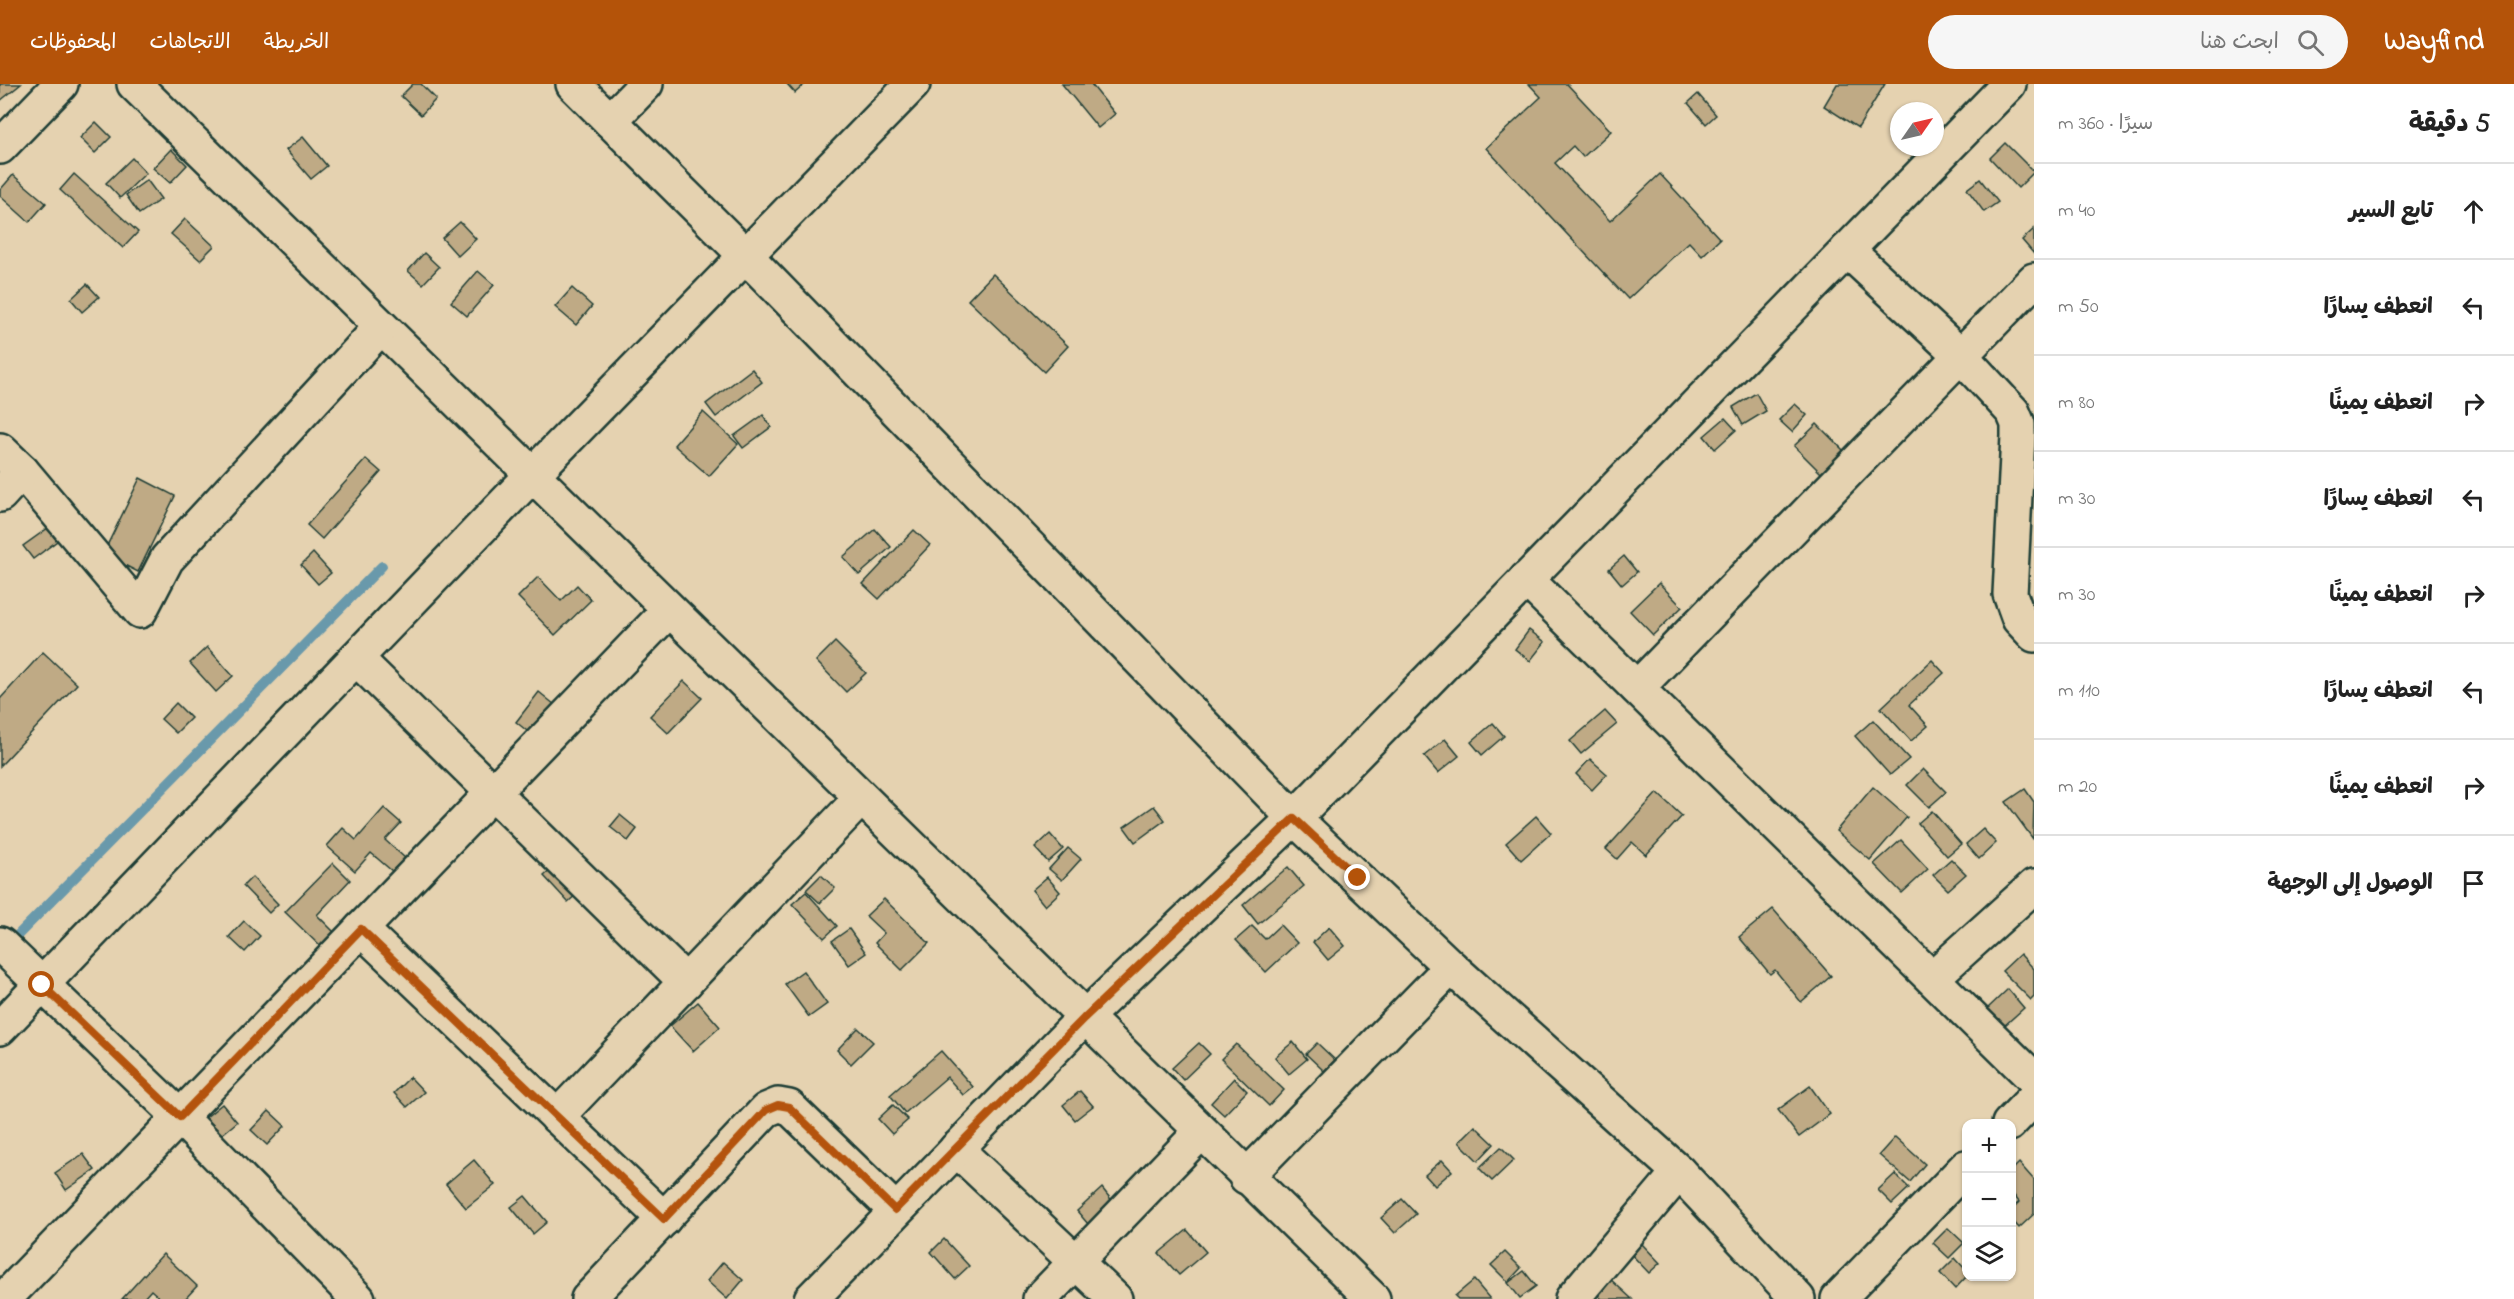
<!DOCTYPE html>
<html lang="ar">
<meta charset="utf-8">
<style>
:root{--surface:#fff;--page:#f6f6f6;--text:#222;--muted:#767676;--line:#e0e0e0;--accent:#b45309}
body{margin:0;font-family:"Indie Flower","Playpen Sans Arabic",sans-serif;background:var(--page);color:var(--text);direction:rtl}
.controls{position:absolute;right:18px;bottom:18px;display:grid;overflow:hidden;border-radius:12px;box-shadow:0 2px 4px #0004}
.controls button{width:54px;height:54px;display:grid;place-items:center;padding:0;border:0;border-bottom:2px solid var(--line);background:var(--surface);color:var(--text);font:30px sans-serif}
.compass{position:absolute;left:1890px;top:18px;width:54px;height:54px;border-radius:50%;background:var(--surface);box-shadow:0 2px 4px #0004;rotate:56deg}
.stop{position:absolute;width:18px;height:18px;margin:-14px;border:4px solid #b45309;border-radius:50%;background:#fff}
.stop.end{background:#b45309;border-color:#fff;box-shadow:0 2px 6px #0008}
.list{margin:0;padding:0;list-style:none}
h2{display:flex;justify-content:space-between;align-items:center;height:78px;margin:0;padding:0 24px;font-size:26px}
h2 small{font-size:20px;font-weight:400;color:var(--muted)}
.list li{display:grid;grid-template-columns:39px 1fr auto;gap:18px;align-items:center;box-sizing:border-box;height:96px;padding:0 24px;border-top:2px solid var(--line)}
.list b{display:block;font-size:22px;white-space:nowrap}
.list em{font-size:20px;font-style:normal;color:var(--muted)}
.icon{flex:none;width:33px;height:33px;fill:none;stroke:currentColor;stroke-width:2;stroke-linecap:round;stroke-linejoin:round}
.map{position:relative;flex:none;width:2034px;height:1215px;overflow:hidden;direction:ltr}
header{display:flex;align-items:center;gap:36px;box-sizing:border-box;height:84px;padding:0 30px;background:var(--accent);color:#fff}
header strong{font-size:28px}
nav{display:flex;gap:33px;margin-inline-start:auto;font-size:21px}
.search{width:420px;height:54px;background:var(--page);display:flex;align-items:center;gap:15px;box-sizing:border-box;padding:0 21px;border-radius:33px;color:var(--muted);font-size:22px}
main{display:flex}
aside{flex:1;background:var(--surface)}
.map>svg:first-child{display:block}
</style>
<header>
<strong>Wayfind</strong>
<div class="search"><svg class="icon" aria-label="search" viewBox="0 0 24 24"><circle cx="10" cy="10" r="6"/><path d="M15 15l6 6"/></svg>ابحث هنا</div>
<nav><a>الخريطة</a><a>الاتجاهات</a><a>المحفوظات</a></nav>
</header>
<main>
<aside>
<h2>5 دقيقة<small>سيرًا · 360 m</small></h2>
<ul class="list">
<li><svg class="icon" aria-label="ahead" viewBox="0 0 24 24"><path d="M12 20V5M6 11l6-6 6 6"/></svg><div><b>تابع السير</b></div><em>40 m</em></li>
<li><svg class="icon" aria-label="left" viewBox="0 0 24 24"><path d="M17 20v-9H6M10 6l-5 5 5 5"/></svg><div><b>انعطف يسارًا</b></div><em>50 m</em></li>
<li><svg class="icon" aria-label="right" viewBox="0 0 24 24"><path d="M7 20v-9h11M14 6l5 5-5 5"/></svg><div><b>انعطف يمينًا</b></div><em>80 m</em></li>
<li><svg class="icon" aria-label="left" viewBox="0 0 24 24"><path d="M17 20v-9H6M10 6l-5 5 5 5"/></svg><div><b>انعطف يسارًا</b></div><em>30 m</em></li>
<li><svg class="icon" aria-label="right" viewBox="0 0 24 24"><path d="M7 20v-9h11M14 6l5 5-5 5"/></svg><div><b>انعطف يمينًا</b></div><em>30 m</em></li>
<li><svg class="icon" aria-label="left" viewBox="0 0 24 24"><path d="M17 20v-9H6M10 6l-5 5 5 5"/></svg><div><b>انعطف يسارًا</b></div><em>110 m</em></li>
<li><svg class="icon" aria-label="right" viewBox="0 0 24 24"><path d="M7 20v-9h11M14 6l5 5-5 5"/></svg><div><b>انعطف يمينًا</b></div><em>20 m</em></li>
<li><svg class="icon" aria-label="arrive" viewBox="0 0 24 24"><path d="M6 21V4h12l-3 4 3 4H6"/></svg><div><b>الوصول إلى الوجهة</b></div></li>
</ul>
</aside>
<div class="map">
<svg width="2034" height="1215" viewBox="0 0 2034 1215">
<rect width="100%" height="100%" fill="#e5d2b0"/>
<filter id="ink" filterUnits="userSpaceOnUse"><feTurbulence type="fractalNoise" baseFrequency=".0167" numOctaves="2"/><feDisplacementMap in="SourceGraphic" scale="12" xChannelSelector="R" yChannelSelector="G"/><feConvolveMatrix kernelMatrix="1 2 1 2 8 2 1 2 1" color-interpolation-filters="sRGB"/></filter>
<g filter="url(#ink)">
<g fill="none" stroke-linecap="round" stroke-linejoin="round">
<polyline stroke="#6999ab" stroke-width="10" points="7,862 382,482"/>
</g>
<g fill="#bfaa85" stroke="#1f3d34" stroke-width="1.5">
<polygon points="0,0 21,0 0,17"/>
<polygon points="413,0 421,0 436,15 421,31 401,12"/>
<polygon points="787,0 805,0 795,9"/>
<polygon points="1062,0 1091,0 1115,30 1098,44"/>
<polygon points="1529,0 1567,0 1611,47 1583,73 1573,62 1555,79 1610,137 1660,90 1720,155 1702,172 1689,158 1628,215 1486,64 1541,13"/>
<polygon points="1837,0 1885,0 1858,44 1824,22"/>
<polygon points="1698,10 1716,31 1706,40 1688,19"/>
<polygon points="96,38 111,53 95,69 80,54"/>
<polygon points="303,53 327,82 311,95 286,66"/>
<polygon points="2005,59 2034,88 2018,104 1990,74"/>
<polygon points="171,65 187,81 170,99 153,84"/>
<polygon points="132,74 146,89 120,114 106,99"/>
<polygon points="74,90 138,148 123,164 60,106"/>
<polygon points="13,91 46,119 29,138 0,112 0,106"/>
<polygon points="1980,95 1998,118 1984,128 1967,105"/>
<polygon points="147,96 161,115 139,130 126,111"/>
<polygon points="185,135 214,162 200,176 171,150"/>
<polygon points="460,138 476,155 458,172 442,154"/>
<polygon points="2034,145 2034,170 2022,156"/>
<polygon points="424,169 439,183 423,200 408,187"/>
<polygon points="478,187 494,201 467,232 451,218"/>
<polygon points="993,190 1068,262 1044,288 968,216"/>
<polygon points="87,200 99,213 82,228 71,215"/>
<polygon points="572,204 592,222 576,241 555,223"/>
<polygon points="752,285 762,298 716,333 706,320"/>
<polygon points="1756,309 1766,327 1743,341 1733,323"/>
<polygon points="1795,320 1807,331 1792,348 1779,336"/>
<polygon points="703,328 738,360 709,392 674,361"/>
<polygon points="763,331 771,343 743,364 734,352"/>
<polygon points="1725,334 1736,346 1715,365 1704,352"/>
<polygon points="1817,340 1845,368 1822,390 1794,362"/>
<polygon points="366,375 381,388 322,455 307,441"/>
<polygon points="140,394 175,412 138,488 103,470"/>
<polygon points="48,444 57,457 33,475 23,462"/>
<polygon points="875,445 891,463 859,491 843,473"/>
<polygon points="914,446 930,461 879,515 863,500"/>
<polygon points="313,469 331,489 318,500 301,481"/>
<polygon points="1624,472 1637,488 1622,501 1609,485"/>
<polygon points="538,493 561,517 577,501 591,516 555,551 518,513"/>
<polygon points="1659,499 1682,523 1653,551 1630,527"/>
<polygon points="1529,546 1545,558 1530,577 1515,565"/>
<polygon points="835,558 866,589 846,608 816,577"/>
<polygon points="207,563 233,592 216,608 190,579"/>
<polygon points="43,568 77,600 0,682 0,615"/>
<polygon points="1932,576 1944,589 1909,621 1928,642 1911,657 1881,624"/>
<polygon points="684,597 702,614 668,649 650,632"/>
<polygon points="539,608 560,625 537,655 516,638"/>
<polygon points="176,619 191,634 176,649 161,635"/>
<polygon points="1605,627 1617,640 1581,670 1570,657"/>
<polygon points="1873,636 1909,675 1890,691 1855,652"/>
<polygon points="1493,639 1504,652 1482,671 1471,658"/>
<polygon points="1445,655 1459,672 1438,689 1424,672"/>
<polygon points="1590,675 1607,690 1592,706 1576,690"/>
<polygon points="1923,685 1946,708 1929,723 1907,701"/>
<polygon points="1873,703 1907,733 1870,776 1836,747"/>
<polygon points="2025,705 2034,718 2033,755 2006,718"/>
<polygon points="1657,709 1682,732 1646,771 1632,758 1617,775 1606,765"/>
<polygon points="1154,722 1165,736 1135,758 1124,743"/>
<polygon points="384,724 401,739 385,756 405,774 392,787 371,769 355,787 327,762 343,744 356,756"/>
<polygon points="1932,727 1961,760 1947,772 1918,739"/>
<polygon points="620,731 637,745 628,757 610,743"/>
<polygon points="1536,732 1551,749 1521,776 1506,759"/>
<polygon points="1983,745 1996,759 1979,775 1966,760"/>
<polygon points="1050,750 1063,765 1048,778 1035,764"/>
<polygon points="1901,756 1928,785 1902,809 1874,780"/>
<polygon points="1068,764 1081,775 1062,796 1049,785"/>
<polygon points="1951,775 1966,790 1948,806 1933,791"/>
<polygon points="333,779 350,796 317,831 337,851 323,865 285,828"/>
<polygon points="554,783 578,809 568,818 544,792"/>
<polygon points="1288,783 1304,802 1258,840 1243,821"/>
<polygon points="821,791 835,804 820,819 806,806"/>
<polygon points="252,793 278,820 269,829 243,802"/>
<polygon points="1047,793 1060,808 1045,822 1032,806"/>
<polygon points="806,808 837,842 824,854 792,820"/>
<polygon points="884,815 929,859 902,886 875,859 884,849 866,832"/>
<polygon points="1773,825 1831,892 1801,918 1775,886 1770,890 1739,853"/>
<polygon points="244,837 260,852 245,868 229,853"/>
<polygon points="1280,841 1297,859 1266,888 1236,856 1252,842 1265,855"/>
<polygon points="1329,843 1345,862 1328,876 1313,858"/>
<polygon points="849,845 866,869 849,881 832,857"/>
<polygon points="2020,870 2034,885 2034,913 2031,916 2002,887"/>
<polygon points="803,887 827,920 809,933 785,900"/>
<polygon points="2008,905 2024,924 2004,942 1988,924"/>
<polygon points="698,918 720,943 693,967 670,942"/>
<polygon points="858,944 873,958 851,980 837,966"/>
<polygon points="1293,958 1307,975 1289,990 1275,973"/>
<polygon points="1199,959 1210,970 1183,996 1172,984"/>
<polygon points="1317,959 1335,976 1324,987 1306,970"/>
<polygon points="1236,960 1284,1006 1269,1022 1221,975"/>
<polygon points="941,967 973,1003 963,1011 947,993 905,1029 890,1011"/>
<polygon points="410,993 424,1008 407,1023 394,1009"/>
<polygon points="1234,994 1247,1007 1224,1031 1211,1019"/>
<polygon points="1810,1002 1830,1030 1799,1053 1778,1026"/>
<polygon points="1080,1007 1093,1022 1075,1036 1063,1021"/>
<polygon points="222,1020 237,1038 220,1052 205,1034"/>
<polygon points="893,1021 908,1036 892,1050 878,1035"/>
<polygon points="269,1027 285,1042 267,1061 251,1046"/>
<polygon points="1475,1042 1494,1060 1478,1077 1459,1058"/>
<polygon points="1895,1053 1925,1080 1910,1098 1879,1071"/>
<polygon points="1501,1063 1514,1076 1492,1097 1479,1084"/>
<polygon points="83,1070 95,1086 66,1106 55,1089"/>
<polygon points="474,1076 495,1101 466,1124 446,1100"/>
<polygon points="1442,1076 1452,1087 1435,1102 1425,1091"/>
<polygon points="2019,1079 2034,1096 2034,1130 2019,1144 2012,1136 2012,1125 2019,1118 2012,1109 2012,1086"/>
<polygon points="1895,1090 1909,1104 1892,1120 1878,1106"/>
<polygon points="1102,1104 1113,1118 1088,1140 1077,1127"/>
<polygon points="525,1112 547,1138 533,1150 511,1123"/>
<polygon points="1402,1115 1416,1130 1395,1149 1381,1134"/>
<polygon points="1948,1144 1964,1159 1949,1174 1933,1159"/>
<polygon points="1187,1146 1206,1168 1179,1191 1159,1169"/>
<polygon points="944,1155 969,1182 955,1195 931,1168"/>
<polygon points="1642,1160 1660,1179 1649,1189 1631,1170"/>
<polygon points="1505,1168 1521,1184 1508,1198 1491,1181"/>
<polygon points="163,1170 197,1202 185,1215 161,1215 151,1206 143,1215 122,1215"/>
<polygon points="1955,1174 1966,1186 1967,1192 1955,1205 1940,1189"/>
<polygon points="723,1178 743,1196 727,1215 707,1197"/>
<polygon points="1524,1187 1536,1202 1520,1214 1508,1199"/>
<polygon points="1609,1194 1632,1215 1602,1215 1595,1209"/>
<polygon points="1474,1196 1490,1215 1458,1215 1455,1212"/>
</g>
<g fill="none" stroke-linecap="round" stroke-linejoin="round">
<defs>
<g id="minor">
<polyline points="134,0 1373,1215"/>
<polyline points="610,37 646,0"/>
<polyline points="0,63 61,0"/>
<polyline points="1847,166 1961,272 2013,328 2018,340 2018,352 2010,510 2019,535 2034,551"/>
<polyline points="0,366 22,387 140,527 167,475 381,243"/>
<polyline points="0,411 22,387"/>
<polyline points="1526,495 2034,995"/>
<polyline points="356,574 686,898"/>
<polyline points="1637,604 2034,196"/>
<polyline points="361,845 664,1135"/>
<polyline points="0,860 180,1033 358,1215"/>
<polyline points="1932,894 2034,802"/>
<polyline points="0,944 532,391 913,0"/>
<polyline points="557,1033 861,714"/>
<polyline points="2009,1040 2034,1014"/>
<polyline points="956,1065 1115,1215"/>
<polyline points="1246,1093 1451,883"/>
<polyline points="4,1215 669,526"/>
<polyline points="588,1215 766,1026 778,1021 789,1023 895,1126"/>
<polyline points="811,1215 1084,934 1294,734 2009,0"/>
<polyline points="1040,1215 1201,1048"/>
<polyline points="1572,1215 1679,1088"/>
<polyline points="1838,1215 1966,1083"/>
</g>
<polyline id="tertiary" points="573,0 746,172 1294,734 1451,883 1679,1088 1798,1215"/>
</defs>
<use href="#minor" stroke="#1f3d34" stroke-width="38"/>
<use href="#tertiary" stroke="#1f3d34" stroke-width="38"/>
<use href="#minor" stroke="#e5d2b0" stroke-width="33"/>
<use href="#tertiary" stroke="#e5d2b0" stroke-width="33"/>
</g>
</g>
<g fill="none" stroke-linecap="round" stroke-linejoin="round" filter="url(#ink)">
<polyline stroke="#b45309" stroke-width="8" points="42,901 180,1033 361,845 664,1135 766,1026 778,1021 789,1023 895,1126 1084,934 1294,734 1358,794"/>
</g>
</svg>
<div class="controls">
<button>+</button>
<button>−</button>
<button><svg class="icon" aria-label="layers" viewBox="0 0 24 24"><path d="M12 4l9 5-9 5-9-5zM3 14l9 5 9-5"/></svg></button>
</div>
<svg class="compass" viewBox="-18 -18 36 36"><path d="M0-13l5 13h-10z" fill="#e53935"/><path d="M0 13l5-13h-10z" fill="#767676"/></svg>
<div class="stop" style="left:42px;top:901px"></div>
<div class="stop end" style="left:1358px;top:794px"></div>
</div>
</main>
